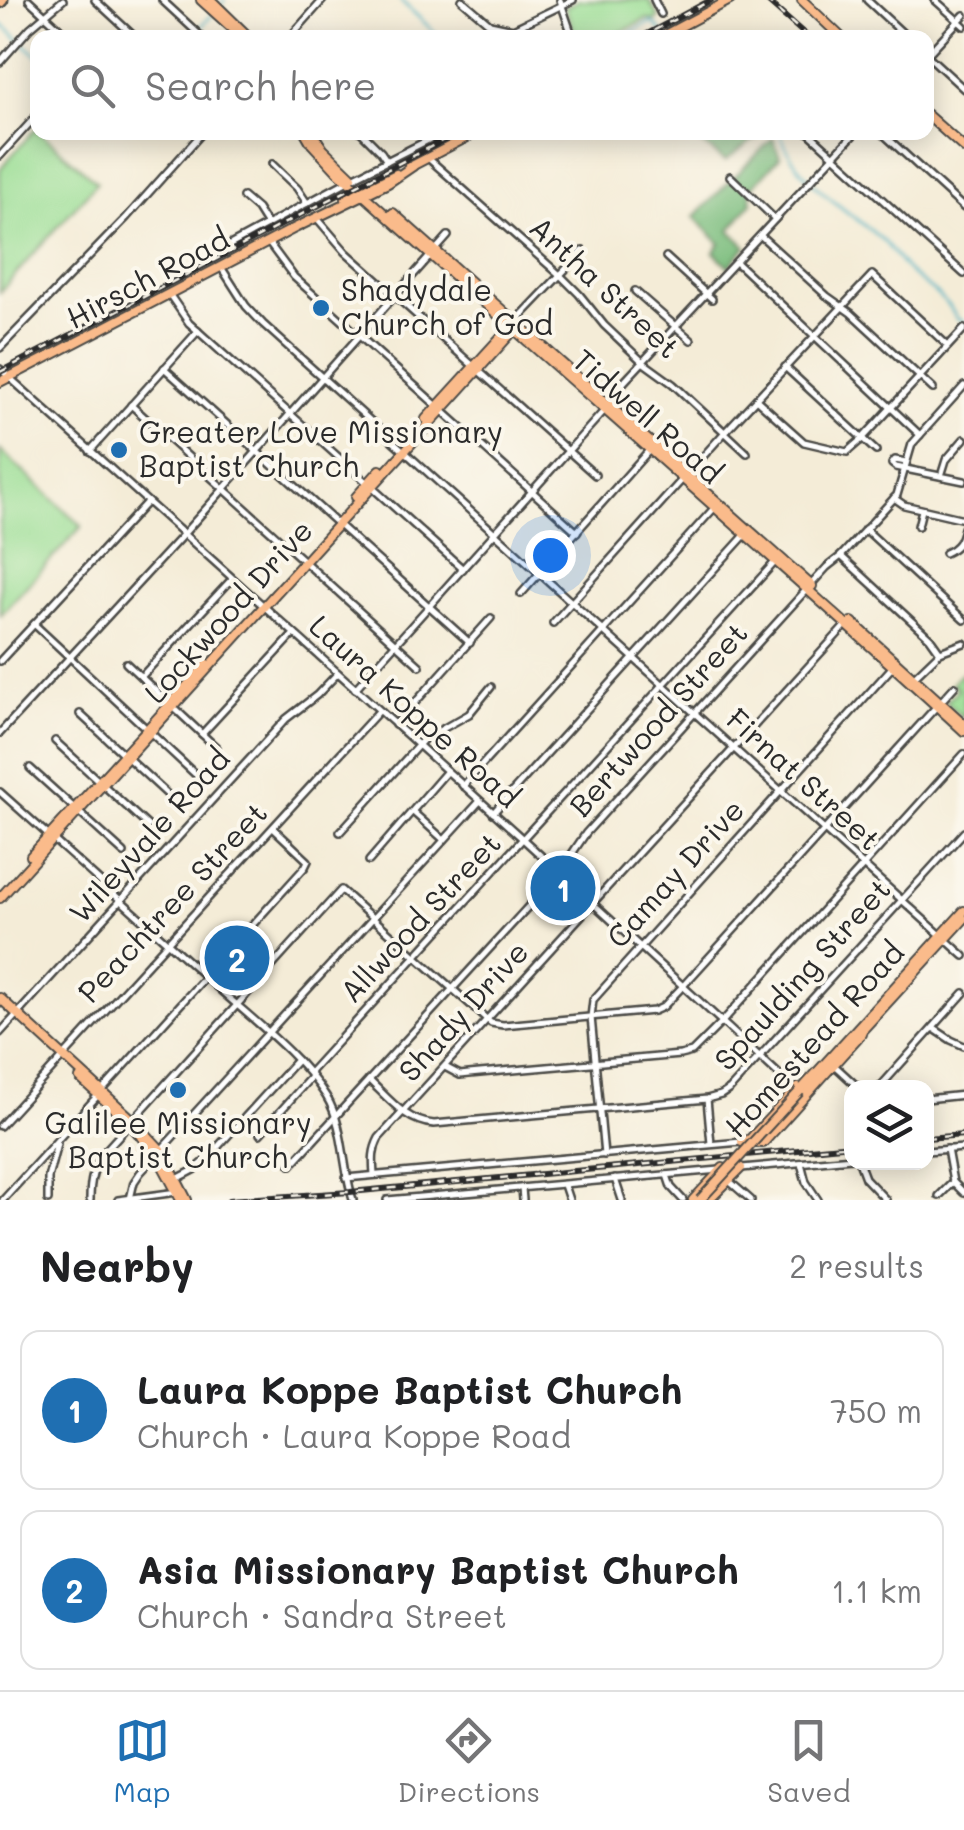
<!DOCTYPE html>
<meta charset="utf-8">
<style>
:root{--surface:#fff;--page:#f6f6f6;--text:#202124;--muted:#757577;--line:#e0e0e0;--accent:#1f6fb2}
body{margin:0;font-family:Mali,sans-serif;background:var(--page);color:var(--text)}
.controls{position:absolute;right:30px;bottom:30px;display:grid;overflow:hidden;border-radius:20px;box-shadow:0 5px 25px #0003}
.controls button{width:90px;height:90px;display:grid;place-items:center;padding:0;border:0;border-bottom:2px solid var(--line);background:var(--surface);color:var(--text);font:50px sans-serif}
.you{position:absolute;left:550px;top:555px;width:35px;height:35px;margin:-25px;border:8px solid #fff;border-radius:50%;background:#1a73e8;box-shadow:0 0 0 15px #1a73e833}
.badge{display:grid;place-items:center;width:65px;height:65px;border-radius:50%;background:var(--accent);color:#fff;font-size:32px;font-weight:700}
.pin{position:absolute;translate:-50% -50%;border:5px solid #fff;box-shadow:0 2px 10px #0006}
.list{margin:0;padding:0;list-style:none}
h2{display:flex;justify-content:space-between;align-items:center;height:130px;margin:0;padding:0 40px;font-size:42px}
h2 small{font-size:32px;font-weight:400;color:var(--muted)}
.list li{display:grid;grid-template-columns:65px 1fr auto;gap:30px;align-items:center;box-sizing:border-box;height:160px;margin:0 20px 20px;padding:0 20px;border:2px solid var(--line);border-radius:20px}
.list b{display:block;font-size:38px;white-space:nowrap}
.list p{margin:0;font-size:32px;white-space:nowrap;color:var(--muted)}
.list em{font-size:32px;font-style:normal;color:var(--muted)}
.icon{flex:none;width:55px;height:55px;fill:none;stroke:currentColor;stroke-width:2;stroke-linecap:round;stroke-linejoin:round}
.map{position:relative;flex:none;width:964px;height:1200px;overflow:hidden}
.search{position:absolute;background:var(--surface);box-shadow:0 5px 25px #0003;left:30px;right:30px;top:30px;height:110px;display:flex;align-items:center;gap:25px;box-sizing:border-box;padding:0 35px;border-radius:20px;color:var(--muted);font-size:38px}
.sheet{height:490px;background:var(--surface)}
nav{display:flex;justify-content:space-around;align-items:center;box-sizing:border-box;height:140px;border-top:2px solid var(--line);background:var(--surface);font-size:28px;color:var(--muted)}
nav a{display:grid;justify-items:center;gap:5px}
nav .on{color:var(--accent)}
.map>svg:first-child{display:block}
</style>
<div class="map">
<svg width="964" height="1200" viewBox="0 0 964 1200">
<rect width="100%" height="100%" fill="#fbf7ec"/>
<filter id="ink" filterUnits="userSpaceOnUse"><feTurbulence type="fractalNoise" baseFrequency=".01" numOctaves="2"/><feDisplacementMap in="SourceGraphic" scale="20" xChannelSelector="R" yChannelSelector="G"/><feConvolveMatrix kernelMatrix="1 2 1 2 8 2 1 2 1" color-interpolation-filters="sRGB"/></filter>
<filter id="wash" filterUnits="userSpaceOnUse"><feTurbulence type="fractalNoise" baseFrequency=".0048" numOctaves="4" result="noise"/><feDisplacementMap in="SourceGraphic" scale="40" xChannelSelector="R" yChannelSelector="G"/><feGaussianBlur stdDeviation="2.25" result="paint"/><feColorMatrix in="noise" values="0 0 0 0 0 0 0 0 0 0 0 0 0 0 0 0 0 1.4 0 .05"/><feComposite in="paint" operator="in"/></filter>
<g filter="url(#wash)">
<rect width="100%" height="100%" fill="#f4ecd7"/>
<g fill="#9bde95" stroke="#638460" stroke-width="2.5">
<polygon points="579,0 649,0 659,18 655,21 647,19 612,37 576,37 565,7"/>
<polygon points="36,128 38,132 41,133 97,182 0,292 0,169"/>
<polygon points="0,450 82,526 0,615"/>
<polygon points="964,671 964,719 946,702 958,689 952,683"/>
</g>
<g fill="#7cbd7e" stroke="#547454" stroke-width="2.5">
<polygon points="688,133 763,133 725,161"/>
<polygon points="773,138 780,157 750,190 752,202 730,230 746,246 729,267 714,252 720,243 694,217"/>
</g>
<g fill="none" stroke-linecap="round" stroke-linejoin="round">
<g stroke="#46b1c4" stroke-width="2.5">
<polyline points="400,0 441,38"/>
<polyline points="222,5 224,0"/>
<polyline points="0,23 38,56"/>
<polyline points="191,38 212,15"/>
<polyline points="621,38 649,23 654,23 662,32"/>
<path d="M780,132C796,183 844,206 881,239C893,249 899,265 912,275C927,287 948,300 956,318L964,322"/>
</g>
</g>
</g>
<g filter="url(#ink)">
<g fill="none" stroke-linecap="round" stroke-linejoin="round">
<defs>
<g id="minor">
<polyline points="29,0 70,38"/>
<polyline points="95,0 136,38"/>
<polyline points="162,0 203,38"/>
<polyline points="462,0 490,24 513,29 573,0"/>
<polyline points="560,0 573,38"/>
<polyline points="654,0 661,14"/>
<polyline points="867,0 908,38"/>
<polyline points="935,0 964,26"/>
<polyline points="289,38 323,0"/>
<polyline points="415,38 425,33 433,38"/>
<polyline points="485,38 490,24"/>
<polyline points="926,54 964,89"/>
<polyline points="926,56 964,15"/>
<polyline points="0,62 30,28 63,0"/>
<polyline points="361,132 381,152 387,161"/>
<polyline points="808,132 964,274"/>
<polyline points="881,132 964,208"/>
<polyline points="0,156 38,114"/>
<polyline points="428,158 561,276 579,294 604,325 644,363 673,384 747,453"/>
<polyline points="272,164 297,188 307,203"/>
<polyline points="730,176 775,219"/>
<polyline points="243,197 257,209 267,225"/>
<polyline points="316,217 346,252 595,475"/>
<polyline points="761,236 827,296 851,313 933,389"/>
<polyline points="268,242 294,277 577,532"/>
<polyline points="230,245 357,176 444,132"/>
<polyline points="666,257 712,299"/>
<polyline points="736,262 920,435"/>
<polyline points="221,267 246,306 263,324 964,956"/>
<polyline points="635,291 691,340"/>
<polyline points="169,294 189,323 463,569"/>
<polyline points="516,321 583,251"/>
<polyline points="0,348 127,217 203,132"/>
<polyline points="785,367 876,451"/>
<polyline points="164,368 470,643"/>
<polyline points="0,369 524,840 796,1090"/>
<polyline points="757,400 804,442 847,452 862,439 964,329"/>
<polyline points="131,405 420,666"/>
<polyline points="90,451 198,331"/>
<polyline points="906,462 895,460 892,464 896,467 964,481"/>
<polyline points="941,476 946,460 964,439"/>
<polyline points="894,498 904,505 964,519"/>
<polyline points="918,526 922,510"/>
<polyline points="865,529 964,620"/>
<path d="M945,553C958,547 961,541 964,528"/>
<polyline points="841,556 930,638 940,652"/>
<polyline points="521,594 652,447"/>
<polyline points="553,623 725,432 872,275 948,346"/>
<polyline points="34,624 195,774"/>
<polyline points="0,661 147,502"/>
<polyline points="126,663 217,748"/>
<polyline points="141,677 232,579"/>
<polyline points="914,677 940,652 964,643"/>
<polyline points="355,689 611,403 624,382 856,132"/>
<polyline points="80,714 169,796"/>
<polyline points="395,725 491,618"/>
<polyline points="0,733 180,538 448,236"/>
<polyline points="202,734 294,634"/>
<polyline points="55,741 148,826"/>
<polyline points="30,768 124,853"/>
<polyline points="463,786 716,506"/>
<path d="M0,792C73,857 145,922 218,988C254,1021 299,1054 326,1096C345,1127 342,1166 353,1200"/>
<polyline points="413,812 444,840"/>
<polyline points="493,813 746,534"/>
<polyline points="340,832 423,740 469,714 491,687"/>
<polyline points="369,861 447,771"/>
<polyline points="933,1028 951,1040 964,1046"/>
<polyline points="0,1033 286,719 317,695 338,673"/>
<polyline points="834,1065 859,1088"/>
<polyline points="445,1067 460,1075 469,1074 680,1055 692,1052 722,1022 964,754"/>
<path d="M369,1080C388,1098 406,1122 434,1124L707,1099L721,1095L730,1089L964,832"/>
<polyline points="879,1088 964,993"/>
<polyline points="707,1099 711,1144"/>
<polyline points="926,1099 964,1095"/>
<polyline points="0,1126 379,711"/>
<polyline points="260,1134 310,1078 311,1071 776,561"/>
<polyline points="947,1149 953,1182 964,1193"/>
<polyline points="926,1151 964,1148"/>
<polyline points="604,1155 591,1017 593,1000 895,664"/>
<polyline points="859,1162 865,1178 886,1200"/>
<polyline points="801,1163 806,1182 818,1200"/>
<polyline points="291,1165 559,873 586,833 827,567 841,556 897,495 912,444 964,386"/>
<path d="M374,1175C373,1161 372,1151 379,1138L846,625"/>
<polyline points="667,1175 671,1187 683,1200"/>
<polyline points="346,1178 741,1142"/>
<polyline points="177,1179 196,1169 204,1162 297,1060"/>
<polyline points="615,1179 622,1200"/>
<polyline points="728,1180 751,1200"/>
<polyline points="564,1185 569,1200"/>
<polyline points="522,1188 523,1200"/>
<polyline points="939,1196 953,1182"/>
<polyline points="130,1199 134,1182 140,1173 480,801"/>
<polyline points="3,1200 305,867 308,861 273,828"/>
<polyline points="48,1200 48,1178 57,1144"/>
<path d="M90,1200C90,1181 93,1167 104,1152L341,890L491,1023L503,1025L654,1011L663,1007L683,986L955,686"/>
<polyline points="118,1200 177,1192"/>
<polyline points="387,1200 852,1158"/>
</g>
<g id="major">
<polyline points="201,0 243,38"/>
<polyline points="211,0 250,38"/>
<polyline points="802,0 842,38"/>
<polyline points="659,38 730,0"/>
<polyline points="926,114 964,148"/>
<path d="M305,132L312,144L337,171C545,359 758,542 964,731"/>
<polyline points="312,132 323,149 352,177"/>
<polyline points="408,168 477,132"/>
<polyline points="346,199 396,174"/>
<polyline points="393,213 812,586"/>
<polyline points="0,382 295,228 388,183 413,166"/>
<polyline points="426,419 511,326"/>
<polyline points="356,497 380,470"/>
<polyline points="852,622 964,724"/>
<polyline points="31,856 207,664"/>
<polyline points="0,898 515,329"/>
<polyline points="0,998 133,1120 161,1150 187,1200"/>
<polyline points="856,1037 964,919"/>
<polyline points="80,1078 121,1115"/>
<polyline points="800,1091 964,911"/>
<polyline points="131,1125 157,1155 181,1200"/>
<polyline points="745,1141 750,1139 798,1088"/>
<polyline points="742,1142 763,1143 861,1034"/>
<polyline points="693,1200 723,1168"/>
<polyline points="709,1200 741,1168"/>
</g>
<polyline id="highway" points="0,2 2,0"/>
</defs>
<use href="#minor" stroke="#494845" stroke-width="10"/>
<use href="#major" stroke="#494845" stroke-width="12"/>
<use href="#highway" stroke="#494845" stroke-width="15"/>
<use href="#minor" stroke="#fff" stroke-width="5"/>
<use href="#major" stroke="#fabb8b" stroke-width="8"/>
<use href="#highway" stroke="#fabb8b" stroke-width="10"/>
<defs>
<g id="rail">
<polyline points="766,0 809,38"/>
<polyline points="640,38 711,0"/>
<polyline points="0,372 459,132"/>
<polyline points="926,1138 964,1135"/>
<polyline points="229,1200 350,1192 852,1145"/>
</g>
</defs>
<use href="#rail" stroke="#2b2b2b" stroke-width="6"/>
<use href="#rail" stroke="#fbf7ec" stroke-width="2.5" stroke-dasharray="8" stroke-linecap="butt"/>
<defs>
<polyline id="major-bridge" points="700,1200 800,1091"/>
</defs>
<use href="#major-bridge" stroke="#494845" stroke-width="12" stroke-linecap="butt"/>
<use href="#major-bridge" stroke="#fabb8b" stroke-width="8"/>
</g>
</g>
<g fill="#1f6fb2" stroke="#fbf7ec" stroke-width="4">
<circle cx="321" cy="308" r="10"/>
<circle cx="119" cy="450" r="10"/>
<circle cx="178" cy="1090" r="10"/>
</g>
<g text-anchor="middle" stroke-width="8" stroke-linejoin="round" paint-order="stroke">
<g font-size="30" fill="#2b2b2b" stroke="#fbf7ec">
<text transform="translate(148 279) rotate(-28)" y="10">Hirsch Road</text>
<text transform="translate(604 288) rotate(43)" y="10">Antha Street</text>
<text transform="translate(647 417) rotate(41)" y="10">Tidwell Road</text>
<text transform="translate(229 612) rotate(-48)" y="10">Lockwood Drive</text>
<text transform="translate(414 712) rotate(42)" y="10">Laura Koppe Road</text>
<text transform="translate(659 720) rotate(-48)" y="10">Bertwood Street</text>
<text transform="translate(803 780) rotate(42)" y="10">Firnat Street</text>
<text transform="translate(150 836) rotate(-48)" y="10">Wileyvale Road</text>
<text transform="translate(676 874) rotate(-48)" y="10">Camay Drive</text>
<text transform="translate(173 903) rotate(-47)" y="10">Peachtree Street</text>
<text transform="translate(421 918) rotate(-47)" y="10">Allwood Street</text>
<text transform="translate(803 975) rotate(-48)" y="10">Spaulding Street</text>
<text transform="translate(464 1012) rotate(-48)" y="10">Shady Drive</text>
<text transform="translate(815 1040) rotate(-48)" y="10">Homestead Road</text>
</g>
<g font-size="30" fill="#2b2b2b" stroke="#fbf7ec" text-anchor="start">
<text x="341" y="301">Shadydale<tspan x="341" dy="34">Church of God</tspan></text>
<text x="139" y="443">Greater Love Missionary<tspan x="139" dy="34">Baptist Church</tspan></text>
<text x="178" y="1134" text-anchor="middle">Galilee Missionary<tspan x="178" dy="34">Baptist Church</tspan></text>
</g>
</g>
</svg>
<div class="controls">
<button><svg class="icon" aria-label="layers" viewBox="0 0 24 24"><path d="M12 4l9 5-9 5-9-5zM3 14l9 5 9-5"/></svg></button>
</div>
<div class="you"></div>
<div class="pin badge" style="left:563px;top:888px">1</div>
<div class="pin badge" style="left:237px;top:958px">2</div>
<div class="search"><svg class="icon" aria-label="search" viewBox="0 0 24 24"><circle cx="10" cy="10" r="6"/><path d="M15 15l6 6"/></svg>Search here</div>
</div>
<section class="sheet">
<h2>Nearby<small>2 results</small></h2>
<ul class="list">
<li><span class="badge">1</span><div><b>Laura Koppe Baptist Church</b><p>Church · Laura Koppe Road</p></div><em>750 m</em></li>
<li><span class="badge">2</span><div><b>Asia Missionary Baptist Church</b><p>Church · Sandra Street</p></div><em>1.1 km</em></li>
</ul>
</section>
<nav>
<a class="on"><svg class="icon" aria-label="map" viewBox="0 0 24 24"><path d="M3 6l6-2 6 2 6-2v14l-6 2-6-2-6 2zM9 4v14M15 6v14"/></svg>Map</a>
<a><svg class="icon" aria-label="directions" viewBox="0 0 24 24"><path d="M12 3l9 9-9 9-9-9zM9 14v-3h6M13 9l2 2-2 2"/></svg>Directions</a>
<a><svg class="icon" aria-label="saved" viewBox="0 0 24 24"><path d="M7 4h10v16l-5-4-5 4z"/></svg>Saved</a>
</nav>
